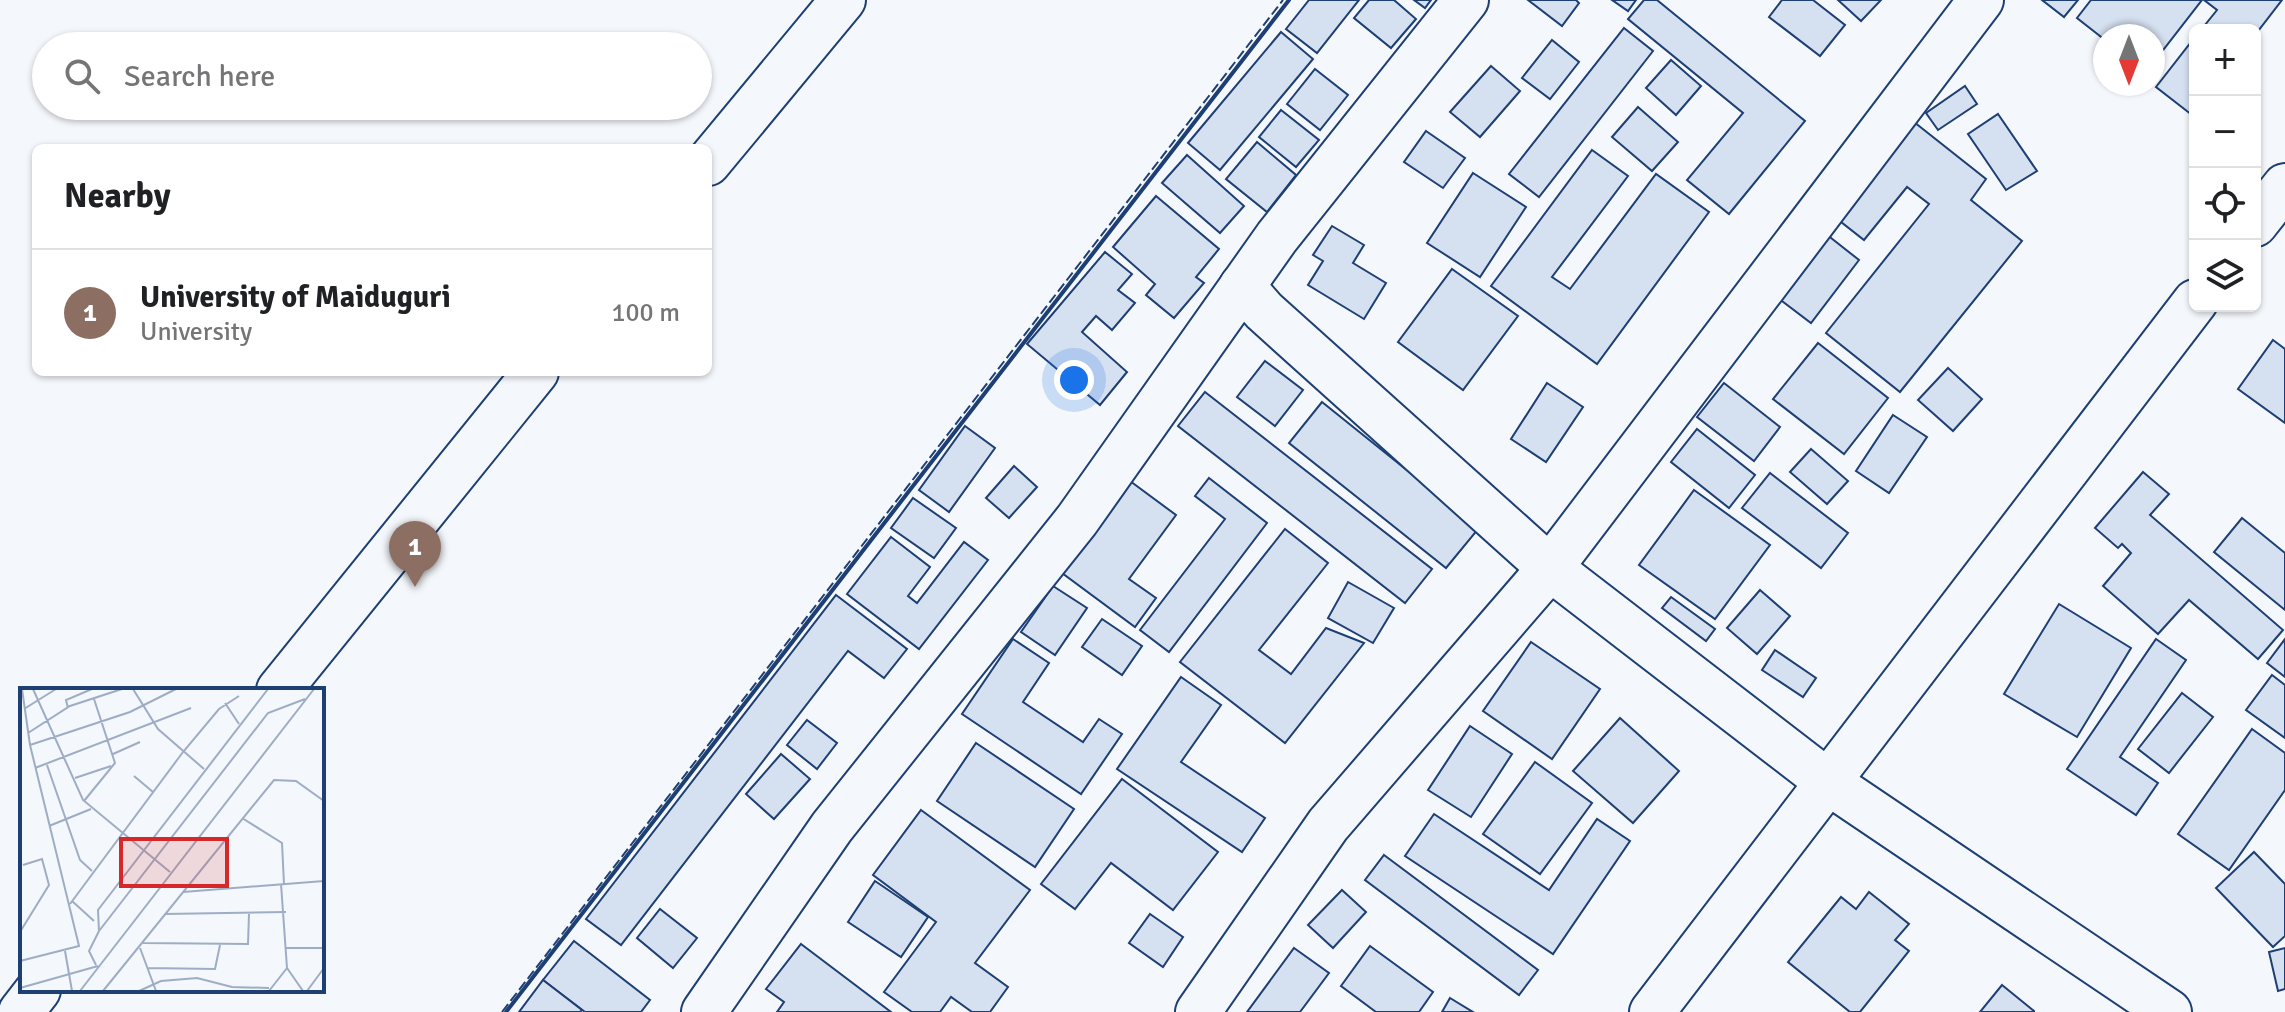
<!DOCTYPE html>
<meta charset="utf-8">
<style>
:root{--surface:#fff;--page:#f2f2f2;--text:#202124;--muted:#757577;--line:#e0e0e0;--accent:#2563eb}
body{margin:0;font-family:Signika,sans-serif;background:var(--page);color:var(--text)}
.controls{position:absolute;right:24px;top:24px;display:grid;overflow:hidden;border-radius:12px;box-shadow:0 2px 6px #0004}
.controls button{width:72px;height:72px;display:grid;place-items:center;padding:0;border:0;border-bottom:2px solid var(--line);background:var(--surface);color:var(--text);font:40px sans-serif}
.compass{position:absolute;left:2093px;top:24px;width:72px;height:72px;border-radius:50%;background:var(--surface);box-shadow:0 2px 6px #0004;rotate:180deg}
.you{position:absolute;left:1074px;top:380px;width:28px;height:28px;margin:-20px;border:6px solid #fff;border-radius:50%;background:#1a73e8;box-shadow:0 0 0 12px #1a73e833}
.badge{display:grid;place-items:center;width:52px;height:52px;border-radius:50%;background:var(--accent);color:#fff;font-size:26px;font-weight:700}
.pin{position:absolute;translate:-50% -66px;filter:drop-shadow(0 2px 4px #0008)}
.pin::after{content:'';position:absolute;top:42px;width:28px;height:24px;background:inherit;clip-path:polygon(0 0,100% 0,50% 100%)}
.list{margin:0;padding:0;list-style:none}
h2{display:flex;justify-content:space-between;align-items:center;height:104px;margin:0;padding:0 32px;font-size:34px}
h2 small{font-size:26px;font-weight:400;color:var(--muted)}
.list li{display:grid;grid-template-columns:52px 1fr auto;gap:24px;align-items:center;box-sizing:border-box;height:128px;padding:0 32px;border-top:2px solid var(--line)}
.list b{display:block;font-size:30px;white-space:nowrap}
.list p{margin:0;font-size:26px;white-space:nowrap;color:var(--muted)}
.list em{font-size:26px;font-style:normal;color:var(--muted)}
.icon{flex:none;width:44px;height:44px;fill:none;stroke:currentColor;stroke-width:2;stroke-linecap:round;stroke-linejoin:round}
.map{position:relative;flex:none;width:2285px;height:1012px;overflow:hidden}
.search{position:absolute;background:var(--surface);box-shadow:0 2px 6px #0004;left:32px;top:32px;width:680px;height:88px;display:flex;align-items:center;gap:20px;box-sizing:border-box;padding:0 28px;border-radius:44px;color:var(--muted);font-size:30px}
.panel{position:absolute;background:var(--surface);box-shadow:0 2px 6px #0004;left:32px;top:144px;width:680px;height:232px;border-radius:12px}
.map>svg:first-child{display:block}
</style>
<div class="map">
<svg width="2285" height="1012" viewBox="0 0 2285 1012">
<rect width="100%" height="100%" fill="#f4f7fb"/>
<g fill="#d5e0f0" stroke="#1d3f73" stroke-width="2">
<polygon points="1309,0 1359,0 1317,53 1286,29"/>
<polygon points="1369,0 1394,0 1416,19 1391,48 1354,18"/>
<polygon points="1414,0 1431,0 1425,8"/>
<polygon points="1528,0 1576,0 1579,3 1562,26"/>
<polygon points="1612,0 1636,0 1628,11"/>
<polygon points="1644,0 1657,0 1805,121 1729,214 1687,180 1743,113 1628,19"/>
<polygon points="1782,0 1813,0 1845,25 1820,56 1769,17"/>
<polygon points="1838,0 1881,0 1861,21"/>
<polygon points="2042,0 2078,0 2064,17"/>
<polygon points="2091,0 2202,0 2153,63 2153,36 2105,36 2105,40 2077,18"/>
<polygon points="2204,0 2282,0 2255,35 2255,30 2201,30 2217,10"/>
<polygon points="1624,28 1653,51 1539,197 1509,174"/>
<polygon points="1281,32 1313,59 1220,170 1188,143"/>
<polygon points="2195,37 2195,112 2192,115 2156,87"/>
<polygon points="1552,40 1579,62 1550,99 1522,78"/>
<polygon points="1671,60 1701,86 1676,115 1646,88"/>
<polygon points="1491,66 1520,91 1480,137 1450,112"/>
<polygon points="1315,69 1348,95 1320,130 1287,104"/>
<polygon points="1965,86 1977,104 1938,130 1926,113"/>
<polygon points="1638,107 1678,142 1652,171 1612,137"/>
<polygon points="1281,110 1319,140 1296,167 1259,137"/>
<polygon points="1998,114 2037,171 2006,190 1968,134"/>
<polygon points="1914,122 1986,179 1971,200 2022,241 1900,392 1826,333 1929,204 1907,187 1864,240 1836,218"/>
<polygon points="1426,131 1465,158 1443,188 1404,162"/>
<polygon points="1257,142 1296,175 1267,212 1226,179"/>
<polygon points="1592,150 1628,176 1552,277 1570,289 1656,174 1709,212 1597,364 1491,286"/>
<polygon points="1187,155 1244,206 1220,233 1162,183"/>
<polygon points="1473,173 1526,207 1480,277 1427,243"/>
<polygon points="1156,196 1219,249 1196,277 1204,283 1174,318 1146,295 1155,284 1113,247"/>
<polygon points="1332,226 1364,245 1353,263 1386,283 1364,319 1308,285 1323,261 1313,255"/>
<polygon points="1826,234 1859,260 1811,323 1778,298"/>
<polygon points="1105,252 1132,274 1118,290 1135,303 1112,330 1096,316 1082,332 1127,372 1100,405 1027,344"/>
<polygon points="1452,269 1518,316 1463,390 1398,342"/>
<polygon points="2273,340 2285,349 2285,423 2238,389"/>
<polygon points="1818,343 1888,398 1844,454 1773,399"/>
<polygon points="1265,361 1303,390 1275,426 1237,397"/>
<polygon points="1948,368 1982,399 1953,431 1918,400"/>
<polygon points="1547,383 1583,407 1546,462 1511,439"/>
<polygon points="1724,383 1780,427 1754,461 1697,417"/>
<polygon points="1205,392 1432,569 1405,603 1178,426"/>
<polygon points="1322,402 1479,528 1446,568 1289,443"/>
<polygon points="1893,415 1927,437 1889,493 1856,471"/>
<polygon points="965,426 995,448 949,512 919,490"/>
<polygon points="1697,429 1755,475 1729,508 1671,462"/>
<polygon points="1811,449 1848,481 1827,504 1790,472"/>
<polygon points="1014,466 1037,487 1009,518 986,498"/>
<polygon points="2143,472 2169,494 2150,515 2283,630 2258,659 2189,600 2158,634 2103,586 2131,553 2122,544 2118,548 2095,528"/>
<polygon points="1770,473 1848,533 1821,568 1742,508"/>
<polygon points="1209,478 1267,523 1169,652 1140,630 1225,519 1195,496"/>
<polygon points="1130,481 1176,515 1129,579 1156,598 1135,627 1062,573"/>
<polygon points="1694,490 1770,545 1715,619 1639,565"/>
<polygon points="913,498 956,528 934,558 891,528"/>
<polygon points="2242,518 2285,553 2285,610 2214,552"/>
<polygon points="1285,529 1328,563 1259,650 1291,674 1326,628 1364,643 1285,743 1180,662"/>
<polygon points="891,537 930,567 908,596 917,603 964,542 988,560 919,649 847,594"/>
<polygon points="1348,582 1394,608 1373,643 1328,618"/>
<polygon points="1053,586 1087,608 1055,655 1021,632"/>
<polygon points="1760,590 1790,616 1757,654 1727,628"/>
<polygon points="836,595 907,649 884,678 848,651 621,945 586,919"/>
<polygon points="1671,597 1715,629 1706,641 1662,608"/>
<polygon points="2059,604 2131,648 2077,737 2004,694"/>
<polygon points="1102,619 1142,646 1122,675 1082,647"/>
<polygon points="1013,639 1049,663 1023,702 1083,742 1099,719 1122,734 1081,794 962,714"/>
<polygon points="2156,639 2186,660 2120,757 2158,783 2136,815 2067,769"/>
<polygon points="2285,639 2285,677 2267,663"/>
<polygon points="1531,642 1600,689 1552,759 1483,711"/>
<polygon points="1775,650 1816,678 1803,697 1762,670"/>
<polygon points="2272,675 2285,685 2285,738 2246,710"/>
<polygon points="1181,677 1221,705 1181,762 1265,818 1242,852 1117,769"/>
<polygon points="2182,693 2213,717 2169,773 2138,749"/>
<polygon points="1620,718 1679,771 1633,823 1573,771"/>
<polygon points="807,720 837,743 817,769 787,745"/>
<polygon points="1470,726 1512,754 1471,817 1428,790"/>
<polygon points="2252,729 2285,753 2285,790 2229,870 2178,834"/>
<polygon points="976,743 1074,809 1035,867 937,801"/>
<polygon points="781,754 810,779 774,819 746,794"/>
<polygon points="1535,762 1592,803 1540,874 1483,834"/>
<polygon points="1122,779 1218,852 1173,910 1111,863 1075,909 1041,884"/>
<polygon points="921,810 1030,890 975,963 1008,987 990,1012 972,1012 951,997 940,1012 912,1012 884,992 936,922 873,875"/>
<polygon points="1434,814 1549,890 1597,819 1630,841 1553,954 1405,856"/>
<polygon points="2254,852 2285,884 2285,936 2273,947 2216,888"/>
<polygon points="1384,855 1538,970 1519,995 1365,880"/>
<polygon points="875,881 928,917 901,957 848,922"/>
<polygon points="1342,890 1366,912 1333,948 1308,925"/>
<polygon points="1869,892 1909,924 1895,940 1909,951 1860,1012 1850,1012 1788,962 1841,897 1856,909"/>
<polygon points="660,909 697,938 673,968 637,938"/>
<polygon points="1150,914 1183,937 1163,967 1129,943"/>
<polygon points="574,941 650,1000 641,1012 585,1012 543,980"/>
<polygon points="801,944 891,1012 777,1012 784,1002 766,989"/>
<polygon points="1370,946 1433,992 1419,1012 1376,1012 1341,986"/>
<polygon points="1294,948 1329,973 1300,1012 1247,1012"/>
<polygon points="2285,948 2285,989 2278,991 2269,952"/>
<polygon points="543,980 582,1010 580,1012 519,1012"/>
<polygon points="2002,985 2034,1011 2034,1012 1980,1012"/>
<polygon points="1450,998 1473,1012 1442,1012"/>
</g>
<g fill="none" stroke-linecap="round" stroke-linejoin="round">
<defs>
<g id="minor">
<polyline points="708,163 843,0"/>
<polyline points="2255,224 2285,186"/>
<polyline points="1242,286 1264,311 1550,568 1828,782 2169,1012"/>
<polyline points="279,690 536,372"/>
<polyline points="21,1012 38,990"/>
<polyline points="704,1012 832,827 1077,520 1277,237 1466,0"/>
<polyline points="1198,1012 1328,825 1550,568 1981,0"/>
<polyline points="1652,1012 2195,302"/>
</g>
</defs>
<use href="#minor" stroke="#1d3f73" stroke-width="48"/>
<use href="#minor" stroke="#f4f7fb" stroke-width="44"/>
<polyline stroke="#1d3f73" stroke-width="2" stroke-dasharray="10 4" stroke-linecap="butt" points="502,1012 1283,0"/>
<polyline stroke="#1d3f73" stroke-width="4" points="506,1012 1289,0"/>
</g>
<g transform="translate(20 688)">
<rect width="304" height="304" fill="#f4f7fb"/>
<path fill="none" stroke="#9eadc5" stroke-width="2" d="M13,1L63,112L150,184M113,1L138,41L184,81M205,15L219,36M48,20L46,12L72,1M4,21L36,1M8,45L50,18L102,1M10,57L110,24L156,1M93,66L120,54M27,77L60,172L72,183M15,80L171,20M114,88L133,104M55,90L91,78M64,113L95,75L74,11M222,130L262,155L264,196M29,138L71,121M261,196L267,280L283,303M163,204L304,193M52,213L74,233M50,216L163,64L199,21L219,8M145,226L266,224M79,243L248,25L285,11M0,244L29,197L22,171L3,177M123,255L228,256L229,226M120,260L136,303M266,260H304M45,263L52,303M0,273L59,258L10,57L2,1M76,277L69,263L79,243L78,222L248,1M127,280L195,281L200,257M0,300L78,278M60,303L294,1M83,303L254,92L276,93L304,113M119,303L141,293L177,290L212,299L249,300M249,303L267,280M287,303L304,280"/>
<path fill="#d62828" fill-opacity="0.15" stroke="#d62828" stroke-width="4" d="M101,151H207V198H101Z"/>
<rect width="304" height="304" fill="none" stroke="#1d3f73" stroke-width="4"/>
</g>
</svg>
<div class="controls">
<button>+</button>
<button>−</button>
<button><svg class="icon" aria-label="locate" viewBox="0 0 24 24"><circle cx="12" cy="12" r="6"/><path d="M12 2v4M12 18v4M2 12h4M18 12h4"/></svg></button>
<button><svg class="icon" aria-label="layers" viewBox="0 0 24 24"><path d="M12 4l9 5-9 5-9-5zM3 14l9 5 9-5"/></svg></button>
</div>
<svg class="compass" viewBox="-18 -18 36 36"><path d="M0-13l5 13h-10z" fill="#e53935"/><path d="M0 13l5-13h-10z" fill="#757577"/></svg>
<div class="you"></div>
<div class="pin badge" style="left:415px;top:587px;background:#8d6e63">1</div>
<div class="search"><svg class="icon" aria-label="search" viewBox="0 0 24 24"><circle cx="10" cy="10" r="6"/><path d="M15 15l6 6"/></svg>Search here</div>
<section class="panel">
<h2>Nearby<small></small></h2>
<ul class="list">
<li><span class="badge" style="background:#8d6e63">1</span><div><b>University of Maiduguri</b><p>University</p></div><em>100 m</em></li>
</ul>
</section>
</div>
